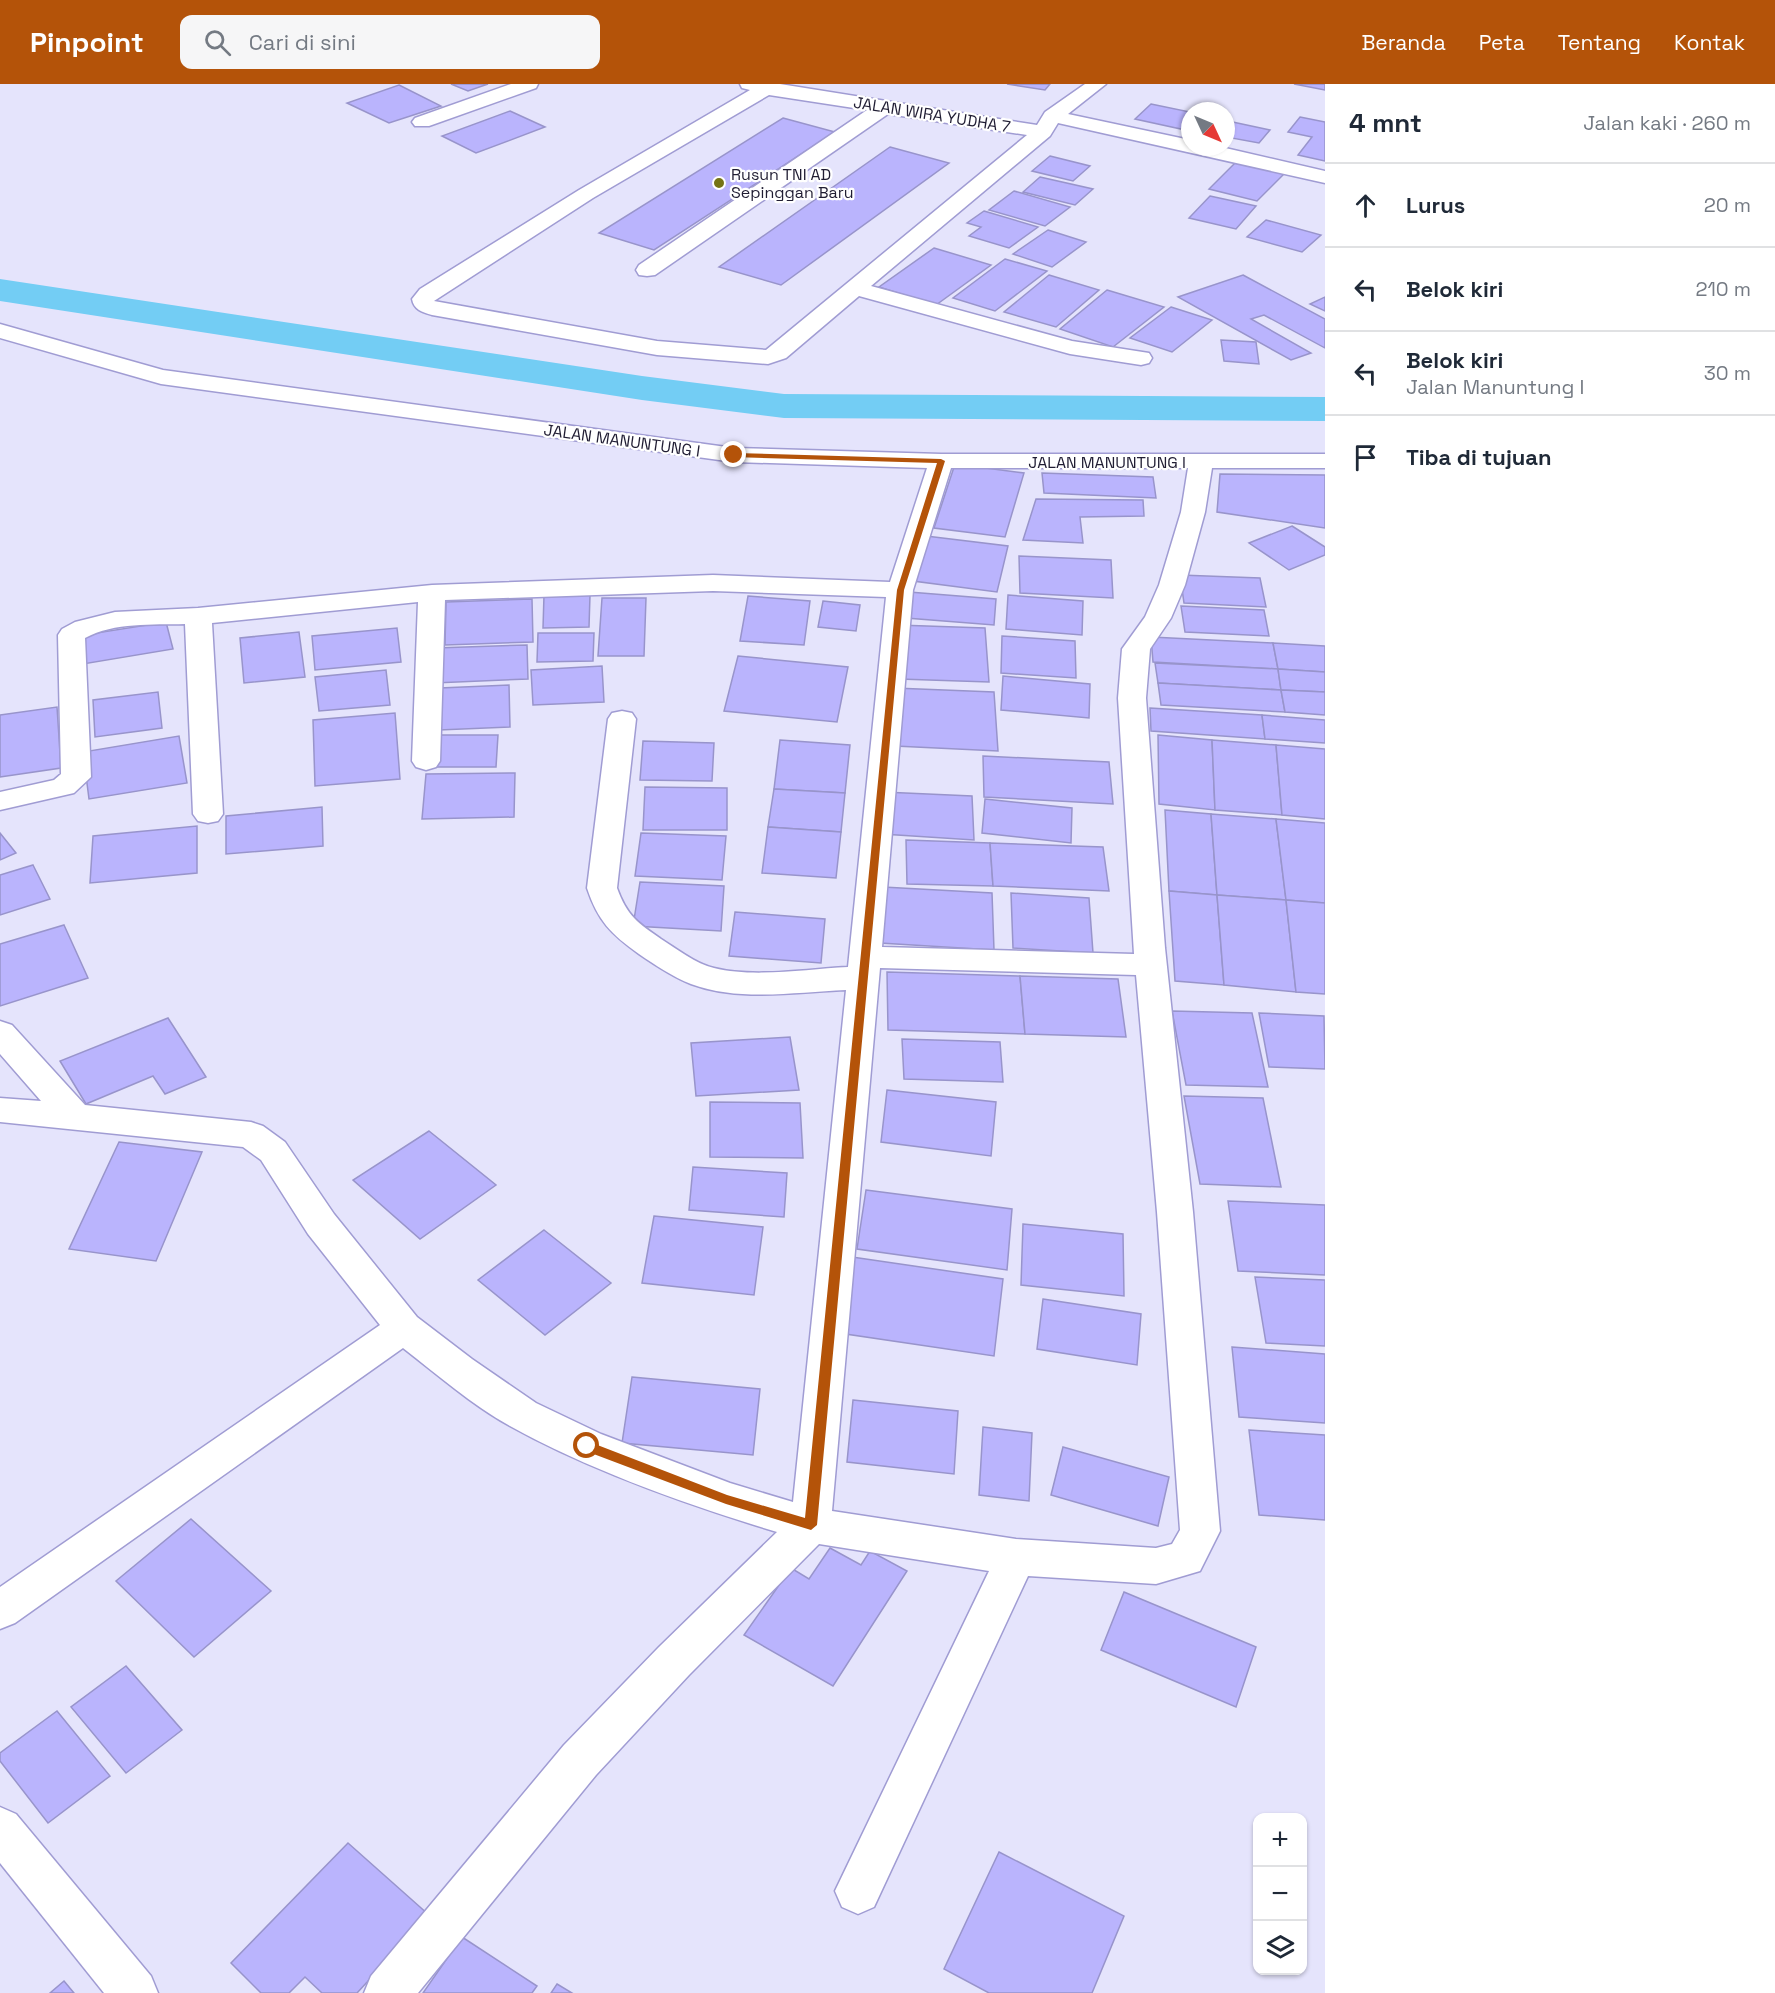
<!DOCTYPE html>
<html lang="id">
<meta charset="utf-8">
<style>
:root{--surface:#fff;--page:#f6f6f7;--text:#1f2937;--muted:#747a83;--line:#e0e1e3;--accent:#b45309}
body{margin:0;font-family:"Space Grotesk",sans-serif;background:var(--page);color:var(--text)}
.controls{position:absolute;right:18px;bottom:18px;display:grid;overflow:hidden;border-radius:12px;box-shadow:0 2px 4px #0004}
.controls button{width:54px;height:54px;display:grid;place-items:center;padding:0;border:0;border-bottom:2px solid var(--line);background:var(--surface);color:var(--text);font:30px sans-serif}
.compass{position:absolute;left:1181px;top:18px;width:54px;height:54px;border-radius:50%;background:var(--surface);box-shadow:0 2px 4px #0004;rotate:134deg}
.stop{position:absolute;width:18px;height:18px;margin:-14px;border:4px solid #b45309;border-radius:50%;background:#fff}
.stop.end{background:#b45309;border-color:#fff;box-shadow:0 2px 6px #0008}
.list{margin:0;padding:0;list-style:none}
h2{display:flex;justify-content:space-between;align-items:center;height:78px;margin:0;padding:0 24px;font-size:26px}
h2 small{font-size:20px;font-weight:400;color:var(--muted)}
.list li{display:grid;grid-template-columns:39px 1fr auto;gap:18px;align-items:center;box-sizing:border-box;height:84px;padding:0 24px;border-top:2px solid var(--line)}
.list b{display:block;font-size:22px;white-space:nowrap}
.list p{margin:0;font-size:20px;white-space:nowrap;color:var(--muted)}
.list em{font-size:20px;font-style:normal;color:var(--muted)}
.icon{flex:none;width:33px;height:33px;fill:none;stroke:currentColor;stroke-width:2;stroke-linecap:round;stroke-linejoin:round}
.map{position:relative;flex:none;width:1325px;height:1909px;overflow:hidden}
header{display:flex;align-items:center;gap:36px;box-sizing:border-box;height:84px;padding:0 30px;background:var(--accent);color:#fff}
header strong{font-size:28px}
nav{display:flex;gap:33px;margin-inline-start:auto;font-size:21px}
.search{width:420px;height:54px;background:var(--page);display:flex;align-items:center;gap:15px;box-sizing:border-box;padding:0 21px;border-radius:12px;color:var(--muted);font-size:22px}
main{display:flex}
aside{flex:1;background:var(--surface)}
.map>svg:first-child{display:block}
</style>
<header>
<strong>Pinpoint</strong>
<div class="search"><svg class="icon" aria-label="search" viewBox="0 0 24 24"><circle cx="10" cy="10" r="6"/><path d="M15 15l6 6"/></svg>Cari di sini</div>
<nav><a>Beranda</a><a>Peta</a><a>Tentang</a><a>Kontak</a></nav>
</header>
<main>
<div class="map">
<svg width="1325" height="1909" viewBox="0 0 1325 1909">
<rect width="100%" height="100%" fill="#e5e4fc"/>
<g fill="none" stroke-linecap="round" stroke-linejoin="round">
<polygon fill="#73cdf4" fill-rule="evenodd" points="0,195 642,292 784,310 1325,313 1325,337 784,334 642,316 0,217"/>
</g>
<g fill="#bab4fd" stroke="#9894cb" stroke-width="1.5">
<polygon points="451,0 488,0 468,7"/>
<polygon points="1007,0 1050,0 1045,6"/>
<polygon points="1294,0 1325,0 1325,6"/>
<polygon points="399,1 441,22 389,39 347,19"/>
<polygon points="1151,20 1190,28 1190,47 1135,35"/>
<polygon points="510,27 545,43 476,69 442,52"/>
<polygon points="1300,33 1325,38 1325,77 1298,71 1312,53 1288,48"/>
<polygon points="783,34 835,48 654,166 599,149"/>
<polygon points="1228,37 1270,46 1259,59 1226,53"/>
<polygon points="890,63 949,79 781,201 719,183"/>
<polygon points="1050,72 1090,82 1073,97 1032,87"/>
<polygon points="1237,77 1285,89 1257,117 1209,105"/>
<polygon points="1040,93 1093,105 1075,121 1023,108"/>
<polygon points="1014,107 1070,123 1045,142 989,126"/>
<polygon points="1210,112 1256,122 1236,145 1189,134"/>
<polygon points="984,127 1038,143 1009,164 969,152 981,143 967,139"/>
<polygon points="1266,136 1321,151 1302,168 1247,153"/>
<polygon points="1048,146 1086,158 1052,183 1013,170"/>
<polygon points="934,164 991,181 936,221 879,203"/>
<polygon points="1005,175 1047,187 995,227 953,214"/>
<polygon points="1049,191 1099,206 1056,243 1004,228"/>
<polygon points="1243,191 1325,235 1325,264 1264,231 1251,235 1311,269 1291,276 1178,213"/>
<polygon points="1107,206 1164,223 1113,263 1060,245"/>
<polygon points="1325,213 1325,227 1310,220"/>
<polygon points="1171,223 1212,236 1172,268 1130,254"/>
<polygon points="1221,256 1256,258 1259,280 1224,277"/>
<polygon points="955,380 1024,389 1005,453 934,444"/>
<polygon points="1042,389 1153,393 1156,414 1044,409"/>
<polygon points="1220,390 1325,391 1325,444 1217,428"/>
<polygon points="1036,415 1143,416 1144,432 1080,433 1083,459 1023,456"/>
<polygon points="1292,442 1325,463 1325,471 1289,486 1249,459"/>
<polygon points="926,452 1008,462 997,508 913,497"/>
<polygon points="1019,472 1111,476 1113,514 1020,509"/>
<polygon points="1180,491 1260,494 1266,523 1184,519"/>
<polygon points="909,508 996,515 994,541 906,534"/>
<polygon points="544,511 590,511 589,543 543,544"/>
<polygon points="1008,511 1083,517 1082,551 1006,545"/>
<polygon points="748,512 810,517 804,561 740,557"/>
<polygon points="602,514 646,514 644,572 598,572"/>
<polygon points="532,515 533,558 445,561 446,518"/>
<polygon points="823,517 860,521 856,547 818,543"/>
<polygon points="1181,522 1264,526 1269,552 1185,548"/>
<polygon points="166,538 173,565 83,580 77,552"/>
<polygon points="897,541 985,544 989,598 899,595"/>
<polygon points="397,544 401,578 315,586 312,552"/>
<polygon points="299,548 305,593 244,599 240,554"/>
<polygon points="538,549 594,549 593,577 537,578"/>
<polygon points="1002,552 1075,557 1076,594 1001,589"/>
<polygon points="1151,553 1273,559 1278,585 1153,578"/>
<polygon points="1273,559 1325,562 1325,588 1278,585"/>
<polygon points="527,561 528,595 434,599 435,564"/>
<polygon points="738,572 848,583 837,638 724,627"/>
<polygon points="1155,579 1278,585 1281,606 1158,599"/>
<polygon points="602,582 604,618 533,621 531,586"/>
<polygon points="1278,585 1325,588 1325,608 1281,606"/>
<polygon points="386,586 390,621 319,627 315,593"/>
<polygon points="1003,592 1090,600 1089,634 1001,626"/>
<polygon points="1158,599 1281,606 1285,628 1161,621"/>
<polygon points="509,601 510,643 439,646 440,604"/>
<polygon points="894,604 994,608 998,667 895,662"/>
<polygon points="1281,606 1325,608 1325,631 1285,628"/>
<polygon points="158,608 162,644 95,653 93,616"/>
<polygon points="57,623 61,684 0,693 0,631"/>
<polygon points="1150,624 1262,631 1265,655 1151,647"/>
<polygon points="395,629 400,695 315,702 313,636"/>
<polygon points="1262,631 1325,636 1325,659 1265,655"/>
<polygon points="435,651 498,651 496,683 431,683"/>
<polygon points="1158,651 1212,656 1215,726 1159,720"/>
<polygon points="179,652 187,699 89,715 83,668"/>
<polygon points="780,656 850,661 845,709 774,705"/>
<polygon points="1212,656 1276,661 1282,731 1215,726"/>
<polygon points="643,657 714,659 712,697 640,696"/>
<polygon points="1276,661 1325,665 1325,735 1282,731"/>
<polygon points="983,672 1109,678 1113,720 984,713"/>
<polygon points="515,689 514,733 422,735 426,690"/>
<polygon points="645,703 727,704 727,746 643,746"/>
<polygon points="774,705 845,709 841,748 768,743"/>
<polygon points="883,708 972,712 974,756 882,750"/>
<polygon points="985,715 1072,724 1071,759 982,749"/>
<polygon points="322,723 323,762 226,770 226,732"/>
<polygon points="1165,726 1211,730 1217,811 1169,807"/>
<polygon points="1211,730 1276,735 1286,816 1217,811"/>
<polygon points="1276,735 1325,739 1325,819 1286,816"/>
<polygon points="197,742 197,789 90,799 93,752"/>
<polygon points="768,743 841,748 836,794 762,789"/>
<polygon points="0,749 16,769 0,776"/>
<polygon points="641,749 726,752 722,796 635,792"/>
<polygon points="906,756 990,759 993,802 907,800"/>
<polygon points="990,759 1103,763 1109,807 993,802"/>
<polygon points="33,781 50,815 0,831 0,791"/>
<polygon points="640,798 724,802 721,847 633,842"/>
<polygon points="883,803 992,809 994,866 880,859"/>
<polygon points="1169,807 1217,811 1224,901 1175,897"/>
<polygon points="1011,809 1089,814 1093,869 1013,864"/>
<polygon points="1217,811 1286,816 1296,908 1224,901"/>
<polygon points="1286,816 1325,819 1325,910 1296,908"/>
<polygon points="735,828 825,835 821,879 729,872"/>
<polygon points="64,841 88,894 0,922 0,860"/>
<polygon points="887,888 1020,892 1025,950 888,946"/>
<polygon points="1020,892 1118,895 1126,953 1025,950"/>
<polygon points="1172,927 1252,929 1268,1003 1186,1001"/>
<polygon points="1259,929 1324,932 1325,985 1269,983"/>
<polygon points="168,934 206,993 165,1010 153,992 86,1020 60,977"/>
<polygon points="790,953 799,1006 696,1012 691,959"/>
<polygon points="902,955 1000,958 1003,998 904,995"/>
<polygon points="887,1006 996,1018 991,1072 881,1058"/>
<polygon points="1184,1012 1263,1014 1281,1103 1200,1100"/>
<polygon points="710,1018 800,1019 803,1074 710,1073"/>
<polygon points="429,1047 496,1101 420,1155 353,1096"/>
<polygon points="119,1058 202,1068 156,1177 69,1165"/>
<polygon points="693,1083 787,1089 784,1133 689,1126"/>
<polygon points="866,1106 1012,1125 1007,1186 857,1165"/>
<polygon points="1228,1117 1325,1121 1325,1191 1238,1187"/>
<polygon points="654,1132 763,1143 754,1211 642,1199"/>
<polygon points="1023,1140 1123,1150 1124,1212 1021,1201"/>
<polygon points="544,1146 611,1199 545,1251 478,1196"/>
<polygon points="852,1173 1003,1195 994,1272 839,1249"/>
<polygon points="1255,1193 1325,1196 1325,1262 1266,1259"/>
<polygon points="1043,1215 1141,1230 1137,1281 1037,1265"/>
<polygon points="1232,1263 1325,1270 1325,1339 1239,1333"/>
<polygon points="632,1293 760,1305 753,1371 622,1359"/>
<polygon points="853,1316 958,1327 954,1390 847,1378"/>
<polygon points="983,1343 1032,1349 1029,1417 979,1411"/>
<polygon points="1249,1346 1325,1351 1325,1436 1259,1431"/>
<polygon points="1063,1363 1169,1393 1158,1442 1051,1411"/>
<polygon points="191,1435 271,1507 194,1573 116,1497"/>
<polygon points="830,1464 861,1481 870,1467 907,1487 833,1602 744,1551 791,1484 809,1495"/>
<polygon points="1124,1508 1256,1563 1236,1623 1101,1566"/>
<polygon points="126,1582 182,1646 126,1689 71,1623"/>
<polygon points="57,1627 110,1692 48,1739 0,1677 0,1669"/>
<polygon points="348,1759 429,1831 357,1909 322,1909 305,1893 289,1909 261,1909 231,1879"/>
<polygon points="999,1768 1124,1832 1092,1909 989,1909 944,1885"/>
<polygon points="462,1853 537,1902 532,1909 423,1909"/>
<polygon points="64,1897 74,1909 50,1909"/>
<polygon points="557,1900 572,1909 551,1909"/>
</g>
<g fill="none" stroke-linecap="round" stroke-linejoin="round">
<defs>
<g id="minor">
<polygon points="511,0 538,0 536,4 429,42 415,42 412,38 415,34"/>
<path d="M740,0H780L1037,41L1045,28L1085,0H1106L1068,30L1190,56V63H1221L1325,87V99L1058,39L1050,52L871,202L1072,257L1149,269L1152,274L1149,279L1141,281L1070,270L859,212L786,274L768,280L657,271L432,231C422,228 414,226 412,215L420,205L579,106L750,6L742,4ZM769,11L867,26L639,181L636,186L639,191L647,192L655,191L888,30L1027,51L766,266L657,257L434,217L593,114Z"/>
<path d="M0,240L163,286L734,364L941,370H1325V384H1212L1205,428L1185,501L1171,534L1150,565L1146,614L1165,864L1193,1128L1220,1447L1200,1487L1156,1500L1028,1492L874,1823L858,1830L842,1823L835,1807L989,1487L819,1460L689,1591L596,1691L418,1909H364L371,1892L564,1661L659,1563L777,1448C688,1421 591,1387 510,1342C472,1321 438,1291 403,1264L15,1539L0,1545V1503L380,1241L308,1150L261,1076L243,1063L0,1038V1014L41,1017L0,970V937L12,941L85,1021L251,1038L263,1042L285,1058L334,1130L417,1233L472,1275L536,1319L601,1350L730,1399L793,1418L846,906C796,908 739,918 691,900C673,893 655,881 639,870C611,850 598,837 587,804L608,635L612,629L622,627L632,629L636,635L617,804C627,832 638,839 661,855C677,865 696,880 714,884C754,894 807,885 848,883L886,513L713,507L445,516L440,677L436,683L426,686L416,683L412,677L418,518L212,539L223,730L218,737L208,739L198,737L193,730L185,540C152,541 115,538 85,554L91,693L74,709L0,726V708L54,696L61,690L58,551L62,545L75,538L115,528L198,524L432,501L713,491L890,498L927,384L734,378L161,300L0,254ZM951,384H1188L1181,428L1159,501L1145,533L1122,565L1118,614L1134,870L882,863L913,506ZM880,884L1136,891L1157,1128L1180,1446L1172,1460L1156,1464L1016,1455L832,1427Z"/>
<polygon points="0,1723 16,1730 151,1892 158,1909 104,1909 0,1779"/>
</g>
</defs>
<use href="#minor" stroke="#a09cd3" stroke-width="3"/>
<use href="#minor" fill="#fff" fill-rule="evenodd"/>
</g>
<polygon fill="#b45309" points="734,369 941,375 945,377 904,506 817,1441 811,1446 726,1420 583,1366 581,1362 587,1357 727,1411 805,1434 897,506 937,379 732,373"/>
<circle fill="#757316" stroke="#fff" stroke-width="2" cx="719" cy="99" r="6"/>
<g text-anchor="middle" stroke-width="4.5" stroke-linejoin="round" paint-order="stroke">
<g font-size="16" fill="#201d33" stroke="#fff">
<text transform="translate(932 30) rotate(9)" y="6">JALAN WIRA YUDHA 7</text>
<text transform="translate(622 356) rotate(8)" y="6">JALAN MANUNTUNG I</text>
<text x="1107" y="384">JALAN MANUNTUNG I</text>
</g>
<g font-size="16" fill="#201d33" stroke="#fff" text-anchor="start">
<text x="731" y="96">Rusun TNI AD<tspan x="731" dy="18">Sepinggan Baru</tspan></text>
</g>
</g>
</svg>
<div class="controls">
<button>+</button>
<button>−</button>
<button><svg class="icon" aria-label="layers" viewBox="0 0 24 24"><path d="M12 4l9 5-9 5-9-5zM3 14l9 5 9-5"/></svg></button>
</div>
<svg class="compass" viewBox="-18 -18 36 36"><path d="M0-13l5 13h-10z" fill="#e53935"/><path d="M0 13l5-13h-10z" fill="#747a83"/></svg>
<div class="stop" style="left:587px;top:1362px"></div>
<div class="stop end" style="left:734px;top:371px"></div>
</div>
<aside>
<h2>4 mnt<small>Jalan kaki · 260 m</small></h2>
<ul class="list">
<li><svg class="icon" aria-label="ahead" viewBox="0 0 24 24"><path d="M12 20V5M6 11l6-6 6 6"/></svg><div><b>Lurus</b></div><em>20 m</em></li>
<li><svg class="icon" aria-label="left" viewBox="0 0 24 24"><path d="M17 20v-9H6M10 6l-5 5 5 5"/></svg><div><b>Belok kiri</b></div><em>210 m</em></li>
<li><svg class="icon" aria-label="left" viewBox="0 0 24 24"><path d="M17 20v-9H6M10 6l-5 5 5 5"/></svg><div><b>Belok kiri</b><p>Jalan Manuntung I</p></div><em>30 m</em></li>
<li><svg class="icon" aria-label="arrive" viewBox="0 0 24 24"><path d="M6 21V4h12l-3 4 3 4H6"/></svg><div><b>Tiba di tujuan</b></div></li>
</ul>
</aside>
</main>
